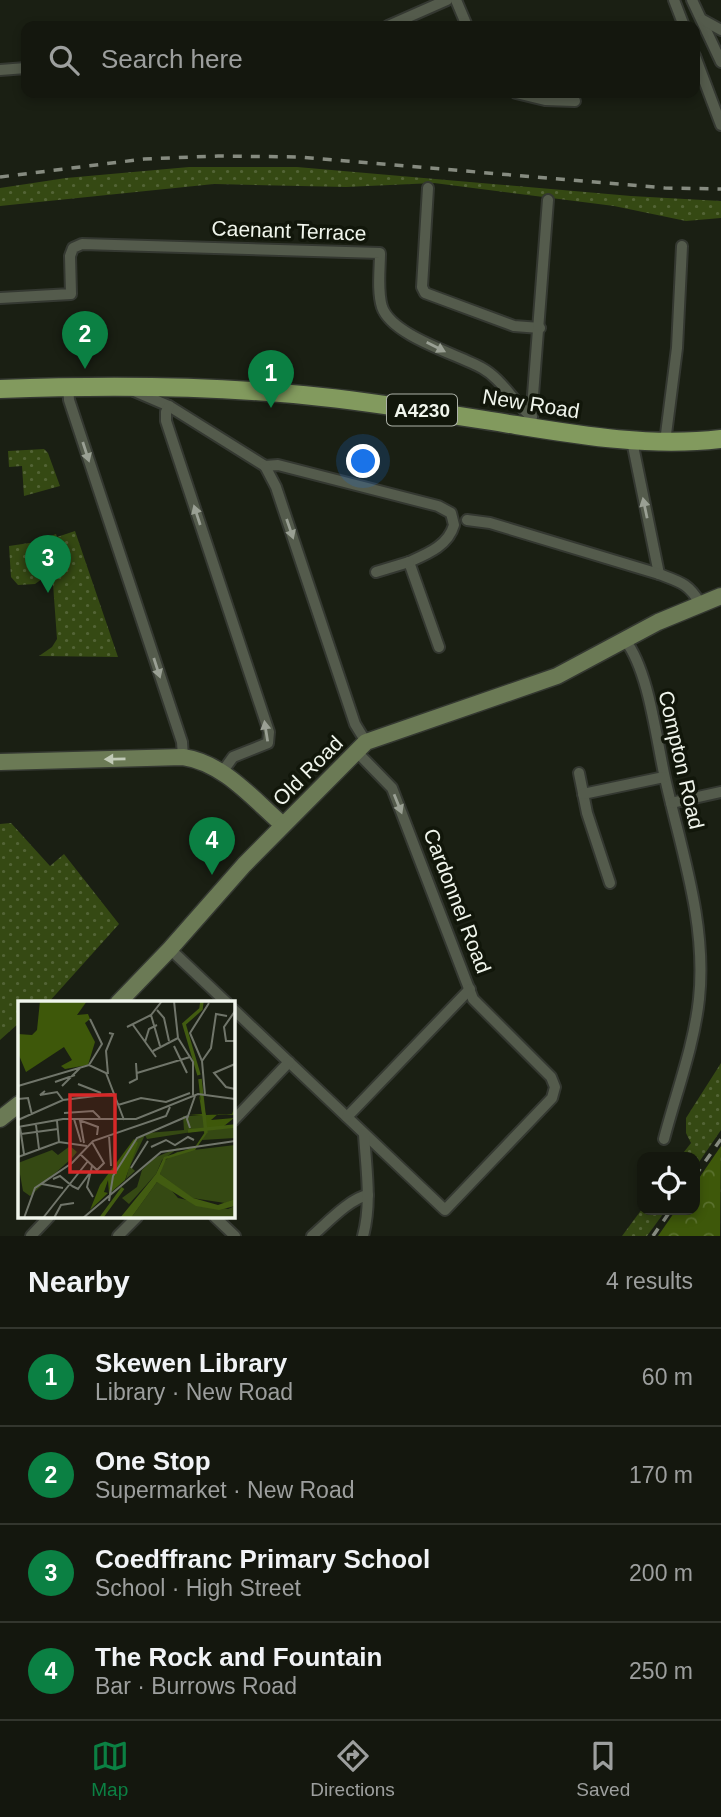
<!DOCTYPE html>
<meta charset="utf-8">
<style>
:root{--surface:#14170e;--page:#1d2017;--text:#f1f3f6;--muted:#9d9f9e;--line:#33362e;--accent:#0b8043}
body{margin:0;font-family:Arial,sans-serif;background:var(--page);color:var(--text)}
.controls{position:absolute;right:21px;bottom:21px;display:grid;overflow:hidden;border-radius:14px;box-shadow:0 4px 10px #0003}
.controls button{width:63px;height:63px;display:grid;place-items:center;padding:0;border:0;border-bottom:2px solid var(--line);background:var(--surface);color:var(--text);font:35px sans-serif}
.you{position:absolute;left:364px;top:462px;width:24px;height:24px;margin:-18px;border:5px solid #fff;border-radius:50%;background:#1a73e8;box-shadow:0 0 0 10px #1a73e833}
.badge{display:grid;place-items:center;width:46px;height:46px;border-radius:50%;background:var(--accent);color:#fff;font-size:23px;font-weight:700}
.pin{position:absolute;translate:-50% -58px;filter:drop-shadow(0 2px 4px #0008)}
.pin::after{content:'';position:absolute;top:37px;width:24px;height:21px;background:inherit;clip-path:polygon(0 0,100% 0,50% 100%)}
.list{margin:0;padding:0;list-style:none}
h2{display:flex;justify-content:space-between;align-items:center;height:91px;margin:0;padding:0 28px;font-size:30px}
h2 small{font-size:23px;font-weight:400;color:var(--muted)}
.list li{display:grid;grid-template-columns:46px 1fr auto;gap:21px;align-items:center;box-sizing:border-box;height:98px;padding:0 28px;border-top:2px solid var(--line)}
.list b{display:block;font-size:26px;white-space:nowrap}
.list p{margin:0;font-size:23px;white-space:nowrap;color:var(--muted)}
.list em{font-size:23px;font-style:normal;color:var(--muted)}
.icon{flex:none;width:38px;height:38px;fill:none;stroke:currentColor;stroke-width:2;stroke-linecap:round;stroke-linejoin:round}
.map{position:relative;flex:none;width:721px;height:1236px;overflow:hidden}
.search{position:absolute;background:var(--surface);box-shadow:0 4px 10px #0003;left:21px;right:21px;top:21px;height:77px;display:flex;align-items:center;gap:18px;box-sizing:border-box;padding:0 24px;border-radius:14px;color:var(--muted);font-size:26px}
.sheet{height:483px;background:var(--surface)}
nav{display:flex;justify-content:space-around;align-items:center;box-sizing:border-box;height:98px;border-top:2px solid var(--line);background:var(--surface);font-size:19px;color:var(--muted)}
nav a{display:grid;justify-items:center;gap:4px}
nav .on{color:var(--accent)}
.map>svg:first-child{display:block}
</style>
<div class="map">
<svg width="721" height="1236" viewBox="0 0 721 1236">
<defs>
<pattern id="green-dots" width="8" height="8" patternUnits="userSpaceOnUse" patternTransform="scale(1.75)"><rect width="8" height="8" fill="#354913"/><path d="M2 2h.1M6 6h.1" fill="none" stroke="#536436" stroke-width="1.8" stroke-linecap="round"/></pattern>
<pattern id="forest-crowns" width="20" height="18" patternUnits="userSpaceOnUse" patternTransform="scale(1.75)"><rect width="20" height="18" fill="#3e580a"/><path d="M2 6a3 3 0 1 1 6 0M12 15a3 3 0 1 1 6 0" fill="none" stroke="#5a712e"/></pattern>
</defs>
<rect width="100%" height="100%" fill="#1a1f13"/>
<g fill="url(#green-dots)">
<polygon points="189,167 297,167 631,196 721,201 721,218 686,221 614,206 434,183 346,187 214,184 0,206 0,188 66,178"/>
<polygon points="44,449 48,453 60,486 24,496 22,466 9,467 8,451"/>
<polygon points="75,531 118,657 39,656 52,647 57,639 53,584 49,580 42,579 35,584 18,585 11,577 9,546 36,542 56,534 57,537"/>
<polygon points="11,823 50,866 64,854 119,924 48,1003 19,1003 19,1023 0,1040 0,824"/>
<polygon points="721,1063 721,1130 695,1168 695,1157 680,1157 691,1143 686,1133 686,1118"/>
<polygon points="642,1209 666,1210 647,1236 622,1236"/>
</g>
<polygon fill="url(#forest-crowns)" points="721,1146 720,1236 658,1236 676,1210 695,1210 695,1184"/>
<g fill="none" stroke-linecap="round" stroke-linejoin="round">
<defs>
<g id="street">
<polyline points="456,0 467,26"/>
<polyline points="674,0 684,26"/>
<polyline points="692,0 721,62"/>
<polyline points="703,20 721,30"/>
<polyline points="388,26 447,0"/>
<polyline points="695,56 721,125"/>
<polyline points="0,70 26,68"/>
<polyline points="516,93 545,100 575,101"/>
<polyline points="428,188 422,287 425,293 514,326 540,328"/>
<path d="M0,298L71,294L70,256L73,248L82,244L380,253C380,269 377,291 382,307C392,336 457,354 482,368C502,379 514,403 532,417"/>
<polyline points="68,386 69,400 182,742 183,757"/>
<path d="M134,391L169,406L265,466L278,465L438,506L451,513L454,525C448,546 427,554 409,562L439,647"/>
<polyline points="169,406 166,412 166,421 269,732 268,743 233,757 223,771"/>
<polyline points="531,421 548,200"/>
<polyline points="632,441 659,574"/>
<polyline points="665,442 677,348 682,246"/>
<polyline points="265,466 276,487 355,724 366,742"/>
<path d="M467,520L490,523L659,574C680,582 688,583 700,603"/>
<polyline points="376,572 409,562"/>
<path d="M625,640C649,671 656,738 665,778C681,850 707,923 699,999C694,1046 676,1093 664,1139"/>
<polyline points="579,773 587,813 610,883"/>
<polyline points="583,794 664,777"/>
<polyline points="671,803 721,792"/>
<polyline points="170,949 227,1003"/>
<polyline points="233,1009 445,1210 552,1098 555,1087 551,1077 473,999 392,788 356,751"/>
<polyline points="347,1117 470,989"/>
<polyline points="233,1121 289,1062"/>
<polyline points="215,1217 235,1236"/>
<polyline points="31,1236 49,1217"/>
<polyline points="118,1236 137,1217"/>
<path d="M312,1236C326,1224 350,1198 368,1195"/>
<path d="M363,1236C372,1203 366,1168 364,1134"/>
</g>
<g id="secondary">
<path d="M0,762L183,757C224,763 253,799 283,825"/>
<polyline points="118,1003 170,949 244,865 366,742 557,676 658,622 721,596"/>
<polyline points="0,1119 19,1104"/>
</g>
<path id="primary" d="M0,389C107,385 215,385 322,397C387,404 452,415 516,425C584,436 652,447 721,439"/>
</defs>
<use href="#street" stroke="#343831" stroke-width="14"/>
<use href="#secondary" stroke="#343831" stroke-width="19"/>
<use href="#primary" stroke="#343831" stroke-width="21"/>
<use href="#street" stroke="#545b4c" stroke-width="10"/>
<use href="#secondary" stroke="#6b7a55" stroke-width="16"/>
<use href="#primary" stroke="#829a5e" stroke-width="18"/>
<g stroke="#868b80" stroke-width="3.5" stroke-dasharray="9 9" stroke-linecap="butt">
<polyline points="0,177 144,159 218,156 300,157 665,188 721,189"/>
<polyline points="695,1176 721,1139"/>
<polyline points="653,1236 671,1210"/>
</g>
</g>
<defs><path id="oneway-solid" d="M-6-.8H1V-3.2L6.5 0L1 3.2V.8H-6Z" transform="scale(1.75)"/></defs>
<g fill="#9aa094">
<use href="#oneway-solid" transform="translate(436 347) rotate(27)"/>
<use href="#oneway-solid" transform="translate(86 452) rotate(72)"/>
<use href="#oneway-solid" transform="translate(645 508) rotate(-102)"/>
<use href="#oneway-solid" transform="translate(197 515) rotate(-108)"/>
<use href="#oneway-solid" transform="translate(290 529) rotate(71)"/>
<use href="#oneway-solid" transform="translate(157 668) rotate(72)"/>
<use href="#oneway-solid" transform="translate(266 731) rotate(-99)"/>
<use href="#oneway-solid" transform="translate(398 804) rotate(68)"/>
</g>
<use fill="#c1cab7" href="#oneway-solid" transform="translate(115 759) rotate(179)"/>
<g text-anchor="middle" stroke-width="7" stroke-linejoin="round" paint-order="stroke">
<rect fill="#11160a" stroke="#adb2a8" stroke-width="2" x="387" y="394.5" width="70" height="31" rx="5"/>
<g font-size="19" font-weight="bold" fill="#f0f5ec">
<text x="422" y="417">A4230</text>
</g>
<g font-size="21" fill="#f0f5ec" stroke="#11160a">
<text transform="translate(289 231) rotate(2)" y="7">Caenant Terrace</text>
<text transform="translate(531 404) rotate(9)" y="7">New Road</text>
<text transform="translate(681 760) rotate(77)" y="7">Compton Road</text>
<text transform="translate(308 771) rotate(-45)" y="7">Old Road</text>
<text transform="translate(457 901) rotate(69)" y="7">Cardonnel Road</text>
</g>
</g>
<g transform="translate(18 1001)">
<rect width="217" height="217" fill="#1a1f13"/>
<path d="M165,115H185L187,129L129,138L127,134L112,165L117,170L108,178L118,139L129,132L166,129ZM52,145L59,151L54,157L12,195L5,190L0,162L34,149L40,154ZM162,146L144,159L138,173L111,203L104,197L119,186L124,169L136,157Z" fill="#354913"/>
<path d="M22,0H69L59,14L70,13L72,18L67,22L77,41L70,64L47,68L43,65L54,59L46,46L8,71L0,52V33L14,34L19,29ZM181,94L188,114L214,113L217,105V114L200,113L193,119L216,117L206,125L187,128L185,115L171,114L184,113ZM116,138L120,142L107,179L91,193L90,179L86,191L90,192L72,209L82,184Z" fill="#3e580a"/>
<path d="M217,126V137L184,139L189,129ZM217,144V198L207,202L174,197L142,173L146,160L159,151ZM139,181L148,183L160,197L210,208L217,205V217H113Z" fill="#354913"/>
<path d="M189,128V132L177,149L148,158L142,173L175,197L200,204L217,198V205L201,209L178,205L139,181L113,217H102L138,173L146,156L177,146Z" fill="#425c11"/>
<path fill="none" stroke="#425c11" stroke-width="3.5" d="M181,74L166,23L183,8L184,0M182,78L188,132M170,130L217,125M83,217L105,187"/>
<path fill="none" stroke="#70756a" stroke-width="2" d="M156,0L160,37L175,61V94M139,9L146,17L151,40M217,10L206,26L208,40H217M133,14L142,45M115,24L138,56M109,26L133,14L144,0M127,41L131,28L139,24M156,45L169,72M135,50L160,37M184,60L193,47L198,13L209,15M71,64L84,43L72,18M119,72L172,56M90,73L88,50L95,33L91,32M37,81L57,74M111,82L119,78L118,62M60,83L83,92M0,85L71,64L88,72L106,119M44,85L62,67M217,88L208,86L196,72L217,63M27,90L22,94L39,91L45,99M187,94L184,60L172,32L191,2M0,98L10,97L14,114M100,104L123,97L148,101L172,92M46,112L75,110L82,117M56,118L63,141M0,119L45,99L94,93M61,119L80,126L79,134M62,119L66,142M39,120L41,141M18,124L21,148M0,126L45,118H118L180,93L217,98M2,126L6,153M172,127L169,118L177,95M3,133L40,128M91,134L93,165M41,141L69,145M133,146L148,139L157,144L170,136L176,139M62,153L79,169L86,162L74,141M0,156L41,141M74,165L69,186L75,196M113,167L130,140M35,178L42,175L54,185M24,183L45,187M54,185L60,188L74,169M91,200L95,175L119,137L170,115M6,217L17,187L54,162L75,140L148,115L152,106M25,217L70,160M36,217L43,204L56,202M65,217L143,151L217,140"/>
<path fill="#d62828" fill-opacity="0.15" stroke="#d62828" stroke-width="3.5" d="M52,94H97V171H52Z"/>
<rect width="217" height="217" fill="none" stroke="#f0f5ec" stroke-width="3.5"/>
</g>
</svg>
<div class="controls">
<button><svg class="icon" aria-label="locate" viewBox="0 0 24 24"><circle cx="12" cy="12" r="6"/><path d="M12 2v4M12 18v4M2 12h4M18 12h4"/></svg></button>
</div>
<div class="you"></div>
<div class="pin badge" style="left:271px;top:408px">1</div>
<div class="pin badge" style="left:85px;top:369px">2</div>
<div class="pin badge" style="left:48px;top:593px">3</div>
<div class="pin badge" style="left:212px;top:875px">4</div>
<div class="search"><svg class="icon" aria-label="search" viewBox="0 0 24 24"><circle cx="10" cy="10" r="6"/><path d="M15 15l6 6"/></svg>Search here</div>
</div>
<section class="sheet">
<h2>Nearby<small>4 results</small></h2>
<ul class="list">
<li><span class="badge">1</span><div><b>Skewen Library</b><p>Library · New Road</p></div><em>60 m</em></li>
<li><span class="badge">2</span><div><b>One Stop</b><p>Supermarket · New Road</p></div><em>170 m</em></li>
<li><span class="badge">3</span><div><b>Coedffranc Primary School</b><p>School · High Street</p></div><em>200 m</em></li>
<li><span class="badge">4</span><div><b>The Rock and Fountain</b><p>Bar · Burrows Road</p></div><em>250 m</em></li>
</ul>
</section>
<nav>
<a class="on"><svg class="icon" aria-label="map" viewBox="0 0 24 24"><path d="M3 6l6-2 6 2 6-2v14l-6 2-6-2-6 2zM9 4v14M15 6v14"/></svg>Map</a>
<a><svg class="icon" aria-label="directions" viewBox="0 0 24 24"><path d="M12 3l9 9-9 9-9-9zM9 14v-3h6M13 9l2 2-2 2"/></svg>Directions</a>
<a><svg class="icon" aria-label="saved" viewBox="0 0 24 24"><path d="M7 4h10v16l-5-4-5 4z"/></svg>Saved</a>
</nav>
